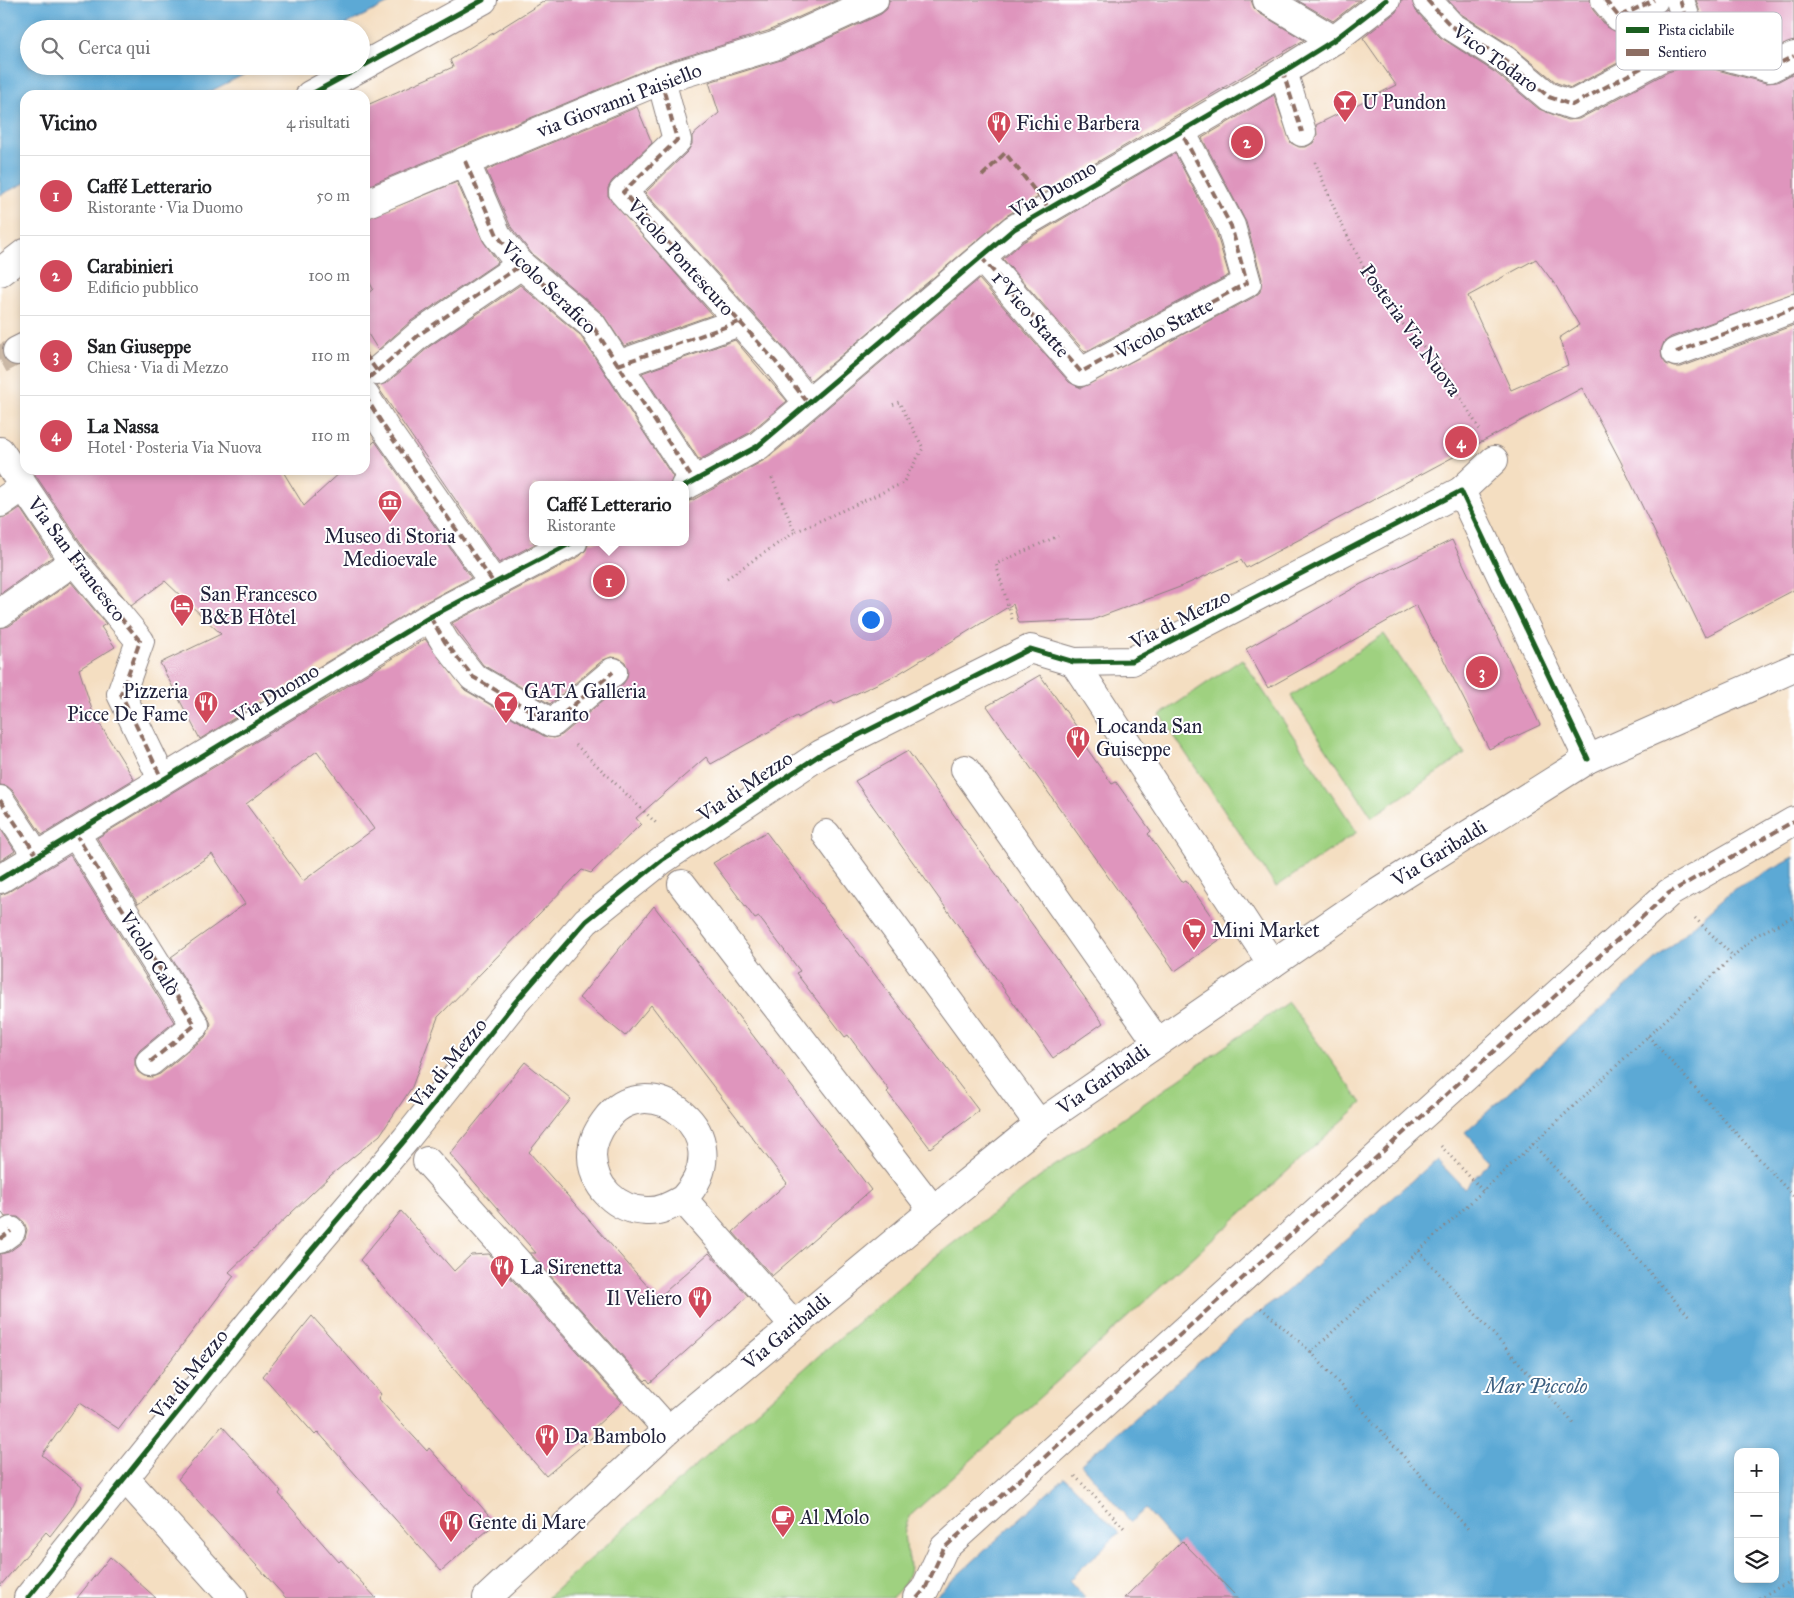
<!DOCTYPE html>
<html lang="it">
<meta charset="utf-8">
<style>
:root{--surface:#fff;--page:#f2f2f2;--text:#202124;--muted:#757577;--line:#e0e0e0;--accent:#d1495b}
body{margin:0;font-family:"IM FELL Great Primer",serif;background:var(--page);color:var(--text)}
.controls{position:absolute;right:15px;bottom:15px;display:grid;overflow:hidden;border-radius:10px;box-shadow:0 2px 8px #0003}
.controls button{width:45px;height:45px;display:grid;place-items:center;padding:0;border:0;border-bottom:1px solid var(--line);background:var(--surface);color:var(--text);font:25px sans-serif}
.you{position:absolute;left:870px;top:619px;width:18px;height:18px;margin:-12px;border:4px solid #fff;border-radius:50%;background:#1a73e8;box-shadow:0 0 0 8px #1a73e833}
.badge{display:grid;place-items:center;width:32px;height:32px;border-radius:50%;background:var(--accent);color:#fff;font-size:16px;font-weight:700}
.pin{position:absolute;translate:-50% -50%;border:2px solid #fff;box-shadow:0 1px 5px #0006}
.popup{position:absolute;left:529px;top:481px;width:160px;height:65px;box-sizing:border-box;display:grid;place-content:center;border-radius:10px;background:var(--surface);filter:drop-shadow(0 1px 4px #0005);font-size:16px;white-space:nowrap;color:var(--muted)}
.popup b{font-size:19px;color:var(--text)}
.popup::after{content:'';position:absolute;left:50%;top:100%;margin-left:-10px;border:10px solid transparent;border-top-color:var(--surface)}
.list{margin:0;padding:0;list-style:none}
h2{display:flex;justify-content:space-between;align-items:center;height:65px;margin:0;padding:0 20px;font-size:21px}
h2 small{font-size:16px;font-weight:400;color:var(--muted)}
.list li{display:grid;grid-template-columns:32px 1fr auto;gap:15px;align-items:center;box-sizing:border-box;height:80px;padding:0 20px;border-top:1px solid var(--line)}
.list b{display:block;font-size:19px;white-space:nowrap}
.list p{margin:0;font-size:16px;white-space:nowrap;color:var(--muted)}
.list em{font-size:16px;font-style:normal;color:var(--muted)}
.icon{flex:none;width:28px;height:28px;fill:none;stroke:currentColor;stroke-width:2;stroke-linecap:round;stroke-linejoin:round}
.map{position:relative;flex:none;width:1794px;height:1598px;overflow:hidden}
.search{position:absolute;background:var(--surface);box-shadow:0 2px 8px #0003;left:20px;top:20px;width:350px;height:55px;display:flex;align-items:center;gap:12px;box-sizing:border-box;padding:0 18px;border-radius:28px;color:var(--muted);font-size:19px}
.panel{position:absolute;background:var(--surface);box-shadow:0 2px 8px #0003;left:20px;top:90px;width:350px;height:385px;border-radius:15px}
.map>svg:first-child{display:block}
</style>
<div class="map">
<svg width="1794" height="1598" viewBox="0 0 1794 1598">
<rect width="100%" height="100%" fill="#fff"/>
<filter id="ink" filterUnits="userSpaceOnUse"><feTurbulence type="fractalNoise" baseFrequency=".02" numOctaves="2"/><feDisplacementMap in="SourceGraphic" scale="10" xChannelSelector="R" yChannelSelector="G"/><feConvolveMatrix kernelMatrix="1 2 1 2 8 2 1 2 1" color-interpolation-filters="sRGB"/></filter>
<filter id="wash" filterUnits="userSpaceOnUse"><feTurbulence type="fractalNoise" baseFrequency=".0096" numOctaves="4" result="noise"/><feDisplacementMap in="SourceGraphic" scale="20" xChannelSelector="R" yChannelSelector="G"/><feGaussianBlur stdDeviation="1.12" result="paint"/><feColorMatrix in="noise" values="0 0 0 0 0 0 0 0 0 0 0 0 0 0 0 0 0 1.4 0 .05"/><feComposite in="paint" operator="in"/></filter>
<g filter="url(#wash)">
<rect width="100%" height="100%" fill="#f4dec1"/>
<g fill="#9fd180" stroke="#607a5e">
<polygon points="1384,634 1465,754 1372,817 1291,696"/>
<polygon points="1242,659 1357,832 1276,887 1160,715"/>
<path d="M1288,1002L1362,1103L912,1514C888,1549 933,1562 891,1598H547L823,1352L931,1260L1044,1174Z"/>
</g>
<g fill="#5ca9d5" stroke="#3f6688" fill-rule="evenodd">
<polygon points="0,0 395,0 337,29 29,29 29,66 261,66 203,95 25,95 25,183 0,195"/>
<path d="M1794,857V1598H1223L1145,1509L1131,1522L1081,1464L1244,1323L1279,1298L1436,1159L1464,1188L1491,1161L1465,1132L1734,889ZM1738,1452H1775V1579H1738Z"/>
<polygon points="1065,1477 1119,1533 1069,1580 1085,1598 937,1598 935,1596"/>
</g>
<g id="blocks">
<g fill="#df95bd" fill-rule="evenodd">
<polygon points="546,0 837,0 768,31 655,66 365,187 365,106 453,67 450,60"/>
<polygon points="889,0 1251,0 1254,8 1259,13 1304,40 1006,216 811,381 787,351 645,193 688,151 692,144 692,136 719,113 709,82 781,60 881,14 887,9"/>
<polygon points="1297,0 1360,0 1333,21"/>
<path d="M1401,0H1412L1416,11L1440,37L1496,73L1539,109L1567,120L1579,119L1668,72L1695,64L1766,83L1777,82L1794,73V293L1671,337L1664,342L1661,350L1662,358L1666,364L1674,367H1681L1794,325V590L1705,637L1621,462L1582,388L1246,568L1241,560L1180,587L1092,620L1019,623L1013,604L898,674L834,704L832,701L798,718L797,716L711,764L706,757L636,818L641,824L591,873L582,870L438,1017L412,1087L380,1135L331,1175L229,1272L234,1276L119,1429L79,1403L42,1455L82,1487L71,1509L50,1536L46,1532L0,1586V1254L9,1252L20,1244L25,1238L27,1230L24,1222L18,1217H5L0,1210V895L8,892L70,855L174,1022L140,1050L135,1057V1065L138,1072L144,1076L152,1077L160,1074L205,1037L211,1024L208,1017L171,957L245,904L212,854L138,904L97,838L425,639L465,690L544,736L554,738L562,735L623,684L627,678L628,670L625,662L619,658L611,657L603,660L550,704L483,665L452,623L580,556L586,550L589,542H685V502L693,500L768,458L979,279L1069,382L1081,388L1254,297L1260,292L1262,279L1246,222L1202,138L1274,95L1291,143L1299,147H1306L1313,143L1317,135L1316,125L1396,85L1363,38L1396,12ZM1536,259L1556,286L1579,325L1559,338L1568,365L1511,390L1468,296ZM317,751L374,829L303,881L246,804Z"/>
<polygon points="1448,0 1590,0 1593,10 1607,27 1619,33 1661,14 1667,9 1675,37 1655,43 1571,88 1557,83 1513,47 1461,14"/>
<polygon points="1696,0 1794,0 1794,41 1768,51 1707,35"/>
<polygon points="637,107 652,143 612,181 608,188 608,196 712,315 624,346 602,313 532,254 511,227 486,170"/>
<polygon points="1175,153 1216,232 1229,275 1085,352 1003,259 1023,242"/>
<polygon points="457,182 483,241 498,262 411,321 378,350 365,329 365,296 373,289 365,273 365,219"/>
<polygon points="520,285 580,335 673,477 670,485 533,485 533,542 539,542 499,563 377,386 387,383 430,346"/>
<polygon points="735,340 787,401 749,433 699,460 642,373"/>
<polygon points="375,441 471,578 422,604 200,739 160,663 221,634 165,581 131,606 87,552 32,470 282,470 304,506 343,470 365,470 365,450"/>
<polygon points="20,508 52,557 0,594 0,518 8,516"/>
<polygon points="1452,540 1540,725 1489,749 1416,605 1268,688 1246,649 1361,584"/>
<polygon points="71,582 106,624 101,627 115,647 79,669 93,713 134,779 42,835 13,791 7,786 0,785 0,628 9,626"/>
<polygon points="1040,675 1081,733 1078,736 1112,784 1116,782 1151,831 1148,834 1182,882 1186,880 1225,936 1175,971 987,706"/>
<polygon points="908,751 1103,1023 1053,1058 855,781"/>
<polygon points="0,828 15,851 0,861"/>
<polygon points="766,832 979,1111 930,1148 887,1092 889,1090 848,1035 845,1037 796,973 800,971 759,917 755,919 713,863"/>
<polygon points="654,906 871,1190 772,1276 733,1232 787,1183 651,1005 625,1036 579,998"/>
<polygon points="525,1062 571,1099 529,1152 658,1298 709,1253 748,1296 650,1383 647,1379 645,1381 530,1253 536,1253 450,1154"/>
<polygon points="401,1211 454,1271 471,1255 489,1254 622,1402 593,1429 597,1433 546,1476 360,1260"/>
<polygon points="312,1316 381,1394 378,1398 427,1451 429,1448 496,1523 441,1571 318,1432 315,1435 263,1376"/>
<polygon points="222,1426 281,1491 279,1494 339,1562 341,1560 376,1598 286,1598 178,1479"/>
<polygon points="1182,1541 1238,1598 1124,1598"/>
<polygon points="110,1557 156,1598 77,1598"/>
</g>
</g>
</g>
<g filter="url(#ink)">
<use href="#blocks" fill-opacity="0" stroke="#8b807e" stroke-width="1"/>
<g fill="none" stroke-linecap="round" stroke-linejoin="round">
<polyline stroke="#cab8a6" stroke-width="28" stroke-dasharray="28 14" stroke-linecap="butt" points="0,360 17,351"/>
<defs>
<g id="minor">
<polyline points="1267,0 1334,40"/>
<polyline points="1427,0 1451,26 1505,60 1549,97 1572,105 1662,57 1695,48 1770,68 1794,56"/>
<polyline points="1605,0 1619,17 1654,0"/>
<polyline points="1680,0 1695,48"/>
<polyline points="1283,72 1302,132"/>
<polyline points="661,80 677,140 623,192 775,361 808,403"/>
<polyline points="465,161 497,235 521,265 592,325 694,481"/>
<polyline points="365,204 661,80 774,46 874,0"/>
<polyline points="981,257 1081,372 1247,283 1231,226 1181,132"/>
<polyline points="17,351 25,347"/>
<polyline points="1676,352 1794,308"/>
<polyline points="618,365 739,322"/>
<polyline points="377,371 420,334 521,265"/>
<polyline points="365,396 385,428 493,582"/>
<polyline points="0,451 74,561 140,641 121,694 162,779"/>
<polyline points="685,486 758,446 1014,229 1283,72 1334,40 1386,0"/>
<polyline points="1461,491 1494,460"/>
<polyline points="0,503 23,487"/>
<polyline points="0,613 74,561"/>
<polyline points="430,617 445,642 473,677 552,723 613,672"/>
<polyline points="1074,662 1272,964"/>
<polyline points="965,769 1157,1042"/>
<polyline points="0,800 37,856"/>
<polyline points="75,833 195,1025 150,1062"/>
<polyline points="826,834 1039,1124"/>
<polyline points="0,879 430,617 573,542"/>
<polyline points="682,884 933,1210"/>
<polyline points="427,1161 668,1430"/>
<path d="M683,1199C744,1134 646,1062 605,1121C597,1132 592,1142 592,1156C593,1187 616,1210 647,1211C660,1212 672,1205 683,1199L794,1325"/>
<polyline points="0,1239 11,1231"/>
<polyline points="125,1478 233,1598"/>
<polyline points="28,1598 252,1320 406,1139 512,1006 586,921 662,860 821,754 1030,649 1074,662 1132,661 1461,491 1588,759"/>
<polyline points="917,1598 925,1589 944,1548 1669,893 1794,821"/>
</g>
<g id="major">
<polyline points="310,95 483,0"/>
<polyline points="0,272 25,253"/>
<polyline points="487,1598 668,1430 933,1210 1039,1124 1374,894 1588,759 1794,668"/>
</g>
</defs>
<use href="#minor" stroke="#8b807e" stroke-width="30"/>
<use href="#major" stroke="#8b807e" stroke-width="30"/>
<g stroke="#8b807e" stroke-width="3" stroke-dasharray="1 4" stroke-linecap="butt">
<polyline points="1315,162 1338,217 1367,274 1402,323 1443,368 1480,430"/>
<polyline points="772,478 795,532 903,483 923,448 899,402 890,406"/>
<polyline points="727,578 795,532"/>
<polyline points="1012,619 996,564 1058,536"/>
<polyline points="576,745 656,823"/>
<polyline points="1695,918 1733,956"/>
<polyline points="1648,1036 1794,1197"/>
<polyline points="1533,1144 1689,1316"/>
<polyline points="1441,1146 1483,1191"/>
<polyline points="1419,1251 1575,1425"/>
<polyline points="1261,1308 1311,1352 1755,936 1794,916"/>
<polyline points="1311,1352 1469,1530"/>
<polyline points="1075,1476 1126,1530"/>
<polyline points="1759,1598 1794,1579"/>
</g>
<use href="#minor" stroke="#fff" stroke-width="28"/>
<use href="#major" stroke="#fff" stroke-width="28"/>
<g stroke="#8d6e63" stroke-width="4" stroke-dasharray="8 4" stroke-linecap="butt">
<polyline points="1427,0 1451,26 1505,60 1549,97 1572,105 1662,57 1695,48 1770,68 1794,56"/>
<polyline points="1605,0 1619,17 1654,0"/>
<polyline points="1680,0 1695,48"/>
<polyline points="1281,73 1283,72 1302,132"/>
<polyline points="661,80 677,140 623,192 775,361 808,403"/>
<polyline points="465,161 497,235 521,265 592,325 694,481"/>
<polyline points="982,176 1005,153 1048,207"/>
<polyline points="981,257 1081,372 1247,283 1231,226 1181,132"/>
<polyline points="1676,352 1794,308"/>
<polyline points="365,354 377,371 365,381"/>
<polyline points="618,365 739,322"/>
<polyline points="377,371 420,334 521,265"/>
<polyline points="365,396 385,428 493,582"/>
<polyline points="74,561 140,641 121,694 162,779"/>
<polyline points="430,617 445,642 473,677 552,723 613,672"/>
<polyline points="0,800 37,856"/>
<polyline points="75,833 195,1025 150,1062"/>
<polyline points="0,1239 11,1231"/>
<polyline points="917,1598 925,1589 944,1548 1669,893 1794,821"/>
</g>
<defs>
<g id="cycleway">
<polyline points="310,95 483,0"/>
<polyline points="685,486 758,446 1014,229 1283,72 1334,40 1386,0"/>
<polyline points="0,879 430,617 573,542"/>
<polyline points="28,1598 252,1320 406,1139 512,1006 586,921 662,860 821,754 1030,649 1074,662 1132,661 1461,491 1588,759"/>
</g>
</defs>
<use href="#cycleway" stroke="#fff" stroke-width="8"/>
<use href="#cycleway" stroke="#1b5e20" stroke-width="5"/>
</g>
</g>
<defs>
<symbol id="bar-pin" viewBox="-11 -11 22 30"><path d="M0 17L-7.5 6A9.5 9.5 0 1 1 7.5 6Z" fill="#d1495b" stroke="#fff"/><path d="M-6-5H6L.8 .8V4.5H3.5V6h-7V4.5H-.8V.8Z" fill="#fff"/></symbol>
<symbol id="restaurant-pin" viewBox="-11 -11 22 30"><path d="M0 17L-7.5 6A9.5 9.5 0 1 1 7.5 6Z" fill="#d1495b" stroke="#fff"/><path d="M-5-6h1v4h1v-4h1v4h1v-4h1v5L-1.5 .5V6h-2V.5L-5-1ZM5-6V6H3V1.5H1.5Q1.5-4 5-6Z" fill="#fff"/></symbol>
<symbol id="museum-pin" viewBox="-11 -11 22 30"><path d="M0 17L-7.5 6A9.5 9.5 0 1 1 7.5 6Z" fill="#d1495b" stroke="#fff"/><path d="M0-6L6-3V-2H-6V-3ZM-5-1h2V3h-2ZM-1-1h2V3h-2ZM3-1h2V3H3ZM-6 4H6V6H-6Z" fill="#fff"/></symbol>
<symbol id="hotel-pin" viewBox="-11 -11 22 30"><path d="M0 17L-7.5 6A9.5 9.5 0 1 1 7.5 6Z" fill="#d1495b" stroke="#fff"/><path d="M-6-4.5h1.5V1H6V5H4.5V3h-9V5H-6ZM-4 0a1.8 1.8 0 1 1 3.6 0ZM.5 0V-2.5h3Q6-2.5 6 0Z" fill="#fff"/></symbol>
<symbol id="supermarket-pin" viewBox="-11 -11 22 30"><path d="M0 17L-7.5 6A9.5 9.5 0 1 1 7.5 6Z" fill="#d1495b" stroke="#fff"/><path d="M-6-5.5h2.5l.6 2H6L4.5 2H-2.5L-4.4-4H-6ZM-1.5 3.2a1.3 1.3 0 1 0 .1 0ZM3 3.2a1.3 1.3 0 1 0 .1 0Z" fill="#fff"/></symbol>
<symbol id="cafe-pin" viewBox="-11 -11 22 30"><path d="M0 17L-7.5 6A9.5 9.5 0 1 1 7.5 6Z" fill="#d1495b" stroke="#fff"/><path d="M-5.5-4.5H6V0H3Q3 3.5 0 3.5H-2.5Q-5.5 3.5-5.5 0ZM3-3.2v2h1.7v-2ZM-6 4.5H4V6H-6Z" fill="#fff"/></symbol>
</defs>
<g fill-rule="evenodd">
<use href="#bar-pin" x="1331" y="88" width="28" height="38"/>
<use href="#restaurant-pin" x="985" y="109" width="28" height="38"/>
<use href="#museum-pin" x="376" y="488" width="28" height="38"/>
<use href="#hotel-pin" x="168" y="592" width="28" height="38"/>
<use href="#restaurant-pin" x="192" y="689" width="28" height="38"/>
<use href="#bar-pin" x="492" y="689" width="28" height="38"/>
<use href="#restaurant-pin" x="1064" y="724" width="28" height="38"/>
<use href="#supermarket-pin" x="1180" y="916" width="28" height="38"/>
<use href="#restaurant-pin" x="488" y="1253" width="28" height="38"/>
<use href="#restaurant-pin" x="686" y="1284" width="28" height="38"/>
<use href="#restaurant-pin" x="533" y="1422" width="28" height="38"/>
<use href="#cafe-pin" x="769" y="1503" width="28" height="38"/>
<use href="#restaurant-pin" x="437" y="1508" width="28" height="38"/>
</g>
<g text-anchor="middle" stroke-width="4" stroke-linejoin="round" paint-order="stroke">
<g font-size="20" fill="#22223b" stroke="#fff">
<text transform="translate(1496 58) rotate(36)" y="7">Vico Todaro</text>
<text transform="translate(619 100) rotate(-21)" y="7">via Giovanni Paisiello</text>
<text transform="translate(1053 189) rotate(-30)" y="7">Via Duomo</text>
<text transform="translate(681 257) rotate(48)" y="7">Vicolo Pontescuro</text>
<text transform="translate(549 287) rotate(44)" y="7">Vicolo Serafico</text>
<text transform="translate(1031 314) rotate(49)" y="7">1°Vico Statte</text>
<text transform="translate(1164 328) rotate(-28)" y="7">Vicolo Statte</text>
<text transform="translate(1411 330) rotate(54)" y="7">Posteria Via Nuova</text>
<text transform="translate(77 559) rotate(53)" y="7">Via San Francesco</text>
<text transform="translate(1180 619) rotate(-27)" y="7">Via di Mezzo</text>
<text transform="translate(276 693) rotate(-31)" y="7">Via Duomo</text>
<text transform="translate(745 786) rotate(-34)" y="7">Via di Mezzo</text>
<text transform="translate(1439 853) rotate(-32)" y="7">Via Garibaldi</text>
<text transform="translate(150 953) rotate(58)" y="7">Vicolo Calò</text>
<text transform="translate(448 1063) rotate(-51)" y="7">Via di Mezzo</text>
<text transform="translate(1103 1079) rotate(-35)" y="7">Via Garibaldi</text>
<text transform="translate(786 1331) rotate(-40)" y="7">Via Garibaldi</text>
<text transform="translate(189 1374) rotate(-51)" y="7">Via di Mezzo</text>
</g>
<g font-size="20" fill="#22223b" stroke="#fff" text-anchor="start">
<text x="1362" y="109">U Pundon</text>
<text x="1016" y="130">Fichi e Barbera</text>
<text x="390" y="543" text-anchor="middle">Museo di Storia<tspan x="390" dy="23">Medioevale</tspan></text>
<text x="200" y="601">San Francesco<tspan x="200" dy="23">B&amp;B Hôtel</tspan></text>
<text x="188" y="698" text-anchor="end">Pizzeria<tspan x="188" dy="23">Picce De Fame</tspan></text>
<text x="524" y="698">GATA Galleria<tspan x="524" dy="23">Taranto</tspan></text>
<text x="1096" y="733">Locanda San<tspan x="1096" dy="23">Guiseppe</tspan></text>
<text x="1212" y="937">Mini Market</text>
<text x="520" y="1274">La Sirenetta</text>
<text x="682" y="1305" text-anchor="end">Il Veliero</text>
<text x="564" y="1443">Da Bambolo</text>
<text x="800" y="1524">Al Molo</text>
<text x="468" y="1529">Gente di Mare</text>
</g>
<g font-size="21" font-style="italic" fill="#3c5f80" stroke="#fff">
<text x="1536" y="1393">Mar Piccolo</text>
</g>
</g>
<rect x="1616" y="12" width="166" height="58" rx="8" fill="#fff" stroke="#bdbdc4" stroke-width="1"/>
<rect x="1626" y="27" width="23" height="6" fill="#1b5e20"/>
<rect x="1626" y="49" width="23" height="7" fill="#8d6e63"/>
<g font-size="14" fill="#22223b">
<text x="1658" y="35">Pista ciclabile</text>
<text x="1658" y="57">Sentiero</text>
</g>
</svg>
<div class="controls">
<button>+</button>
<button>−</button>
<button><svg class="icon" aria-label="layers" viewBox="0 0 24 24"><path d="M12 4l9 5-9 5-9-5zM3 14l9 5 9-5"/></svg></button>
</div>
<div class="you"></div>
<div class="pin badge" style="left:609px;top:581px">1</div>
<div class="popup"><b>Caffé Letterario</b>Ristorante</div>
<div class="pin badge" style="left:1247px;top:142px">2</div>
<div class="pin badge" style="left:1482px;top:672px">3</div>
<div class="pin badge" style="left:1461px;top:442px">4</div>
<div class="search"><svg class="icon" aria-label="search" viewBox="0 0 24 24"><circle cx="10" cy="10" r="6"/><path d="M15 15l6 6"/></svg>Cerca qui</div>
<section class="panel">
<h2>Vicino<small>4 risultati</small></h2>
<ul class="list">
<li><span class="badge">1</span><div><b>Caffé Letterario</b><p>Ristorante · Via Duomo</p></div><em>50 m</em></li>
<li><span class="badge">2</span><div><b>Carabinieri</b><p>Edificio pubblico</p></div><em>100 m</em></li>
<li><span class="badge">3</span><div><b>San Giuseppe</b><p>Chiesa · Via di Mezzo</p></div><em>110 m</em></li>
<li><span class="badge">4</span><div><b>La Nassa</b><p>Hotel · Posteria Via Nuova</p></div><em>110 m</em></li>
</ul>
</section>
</div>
